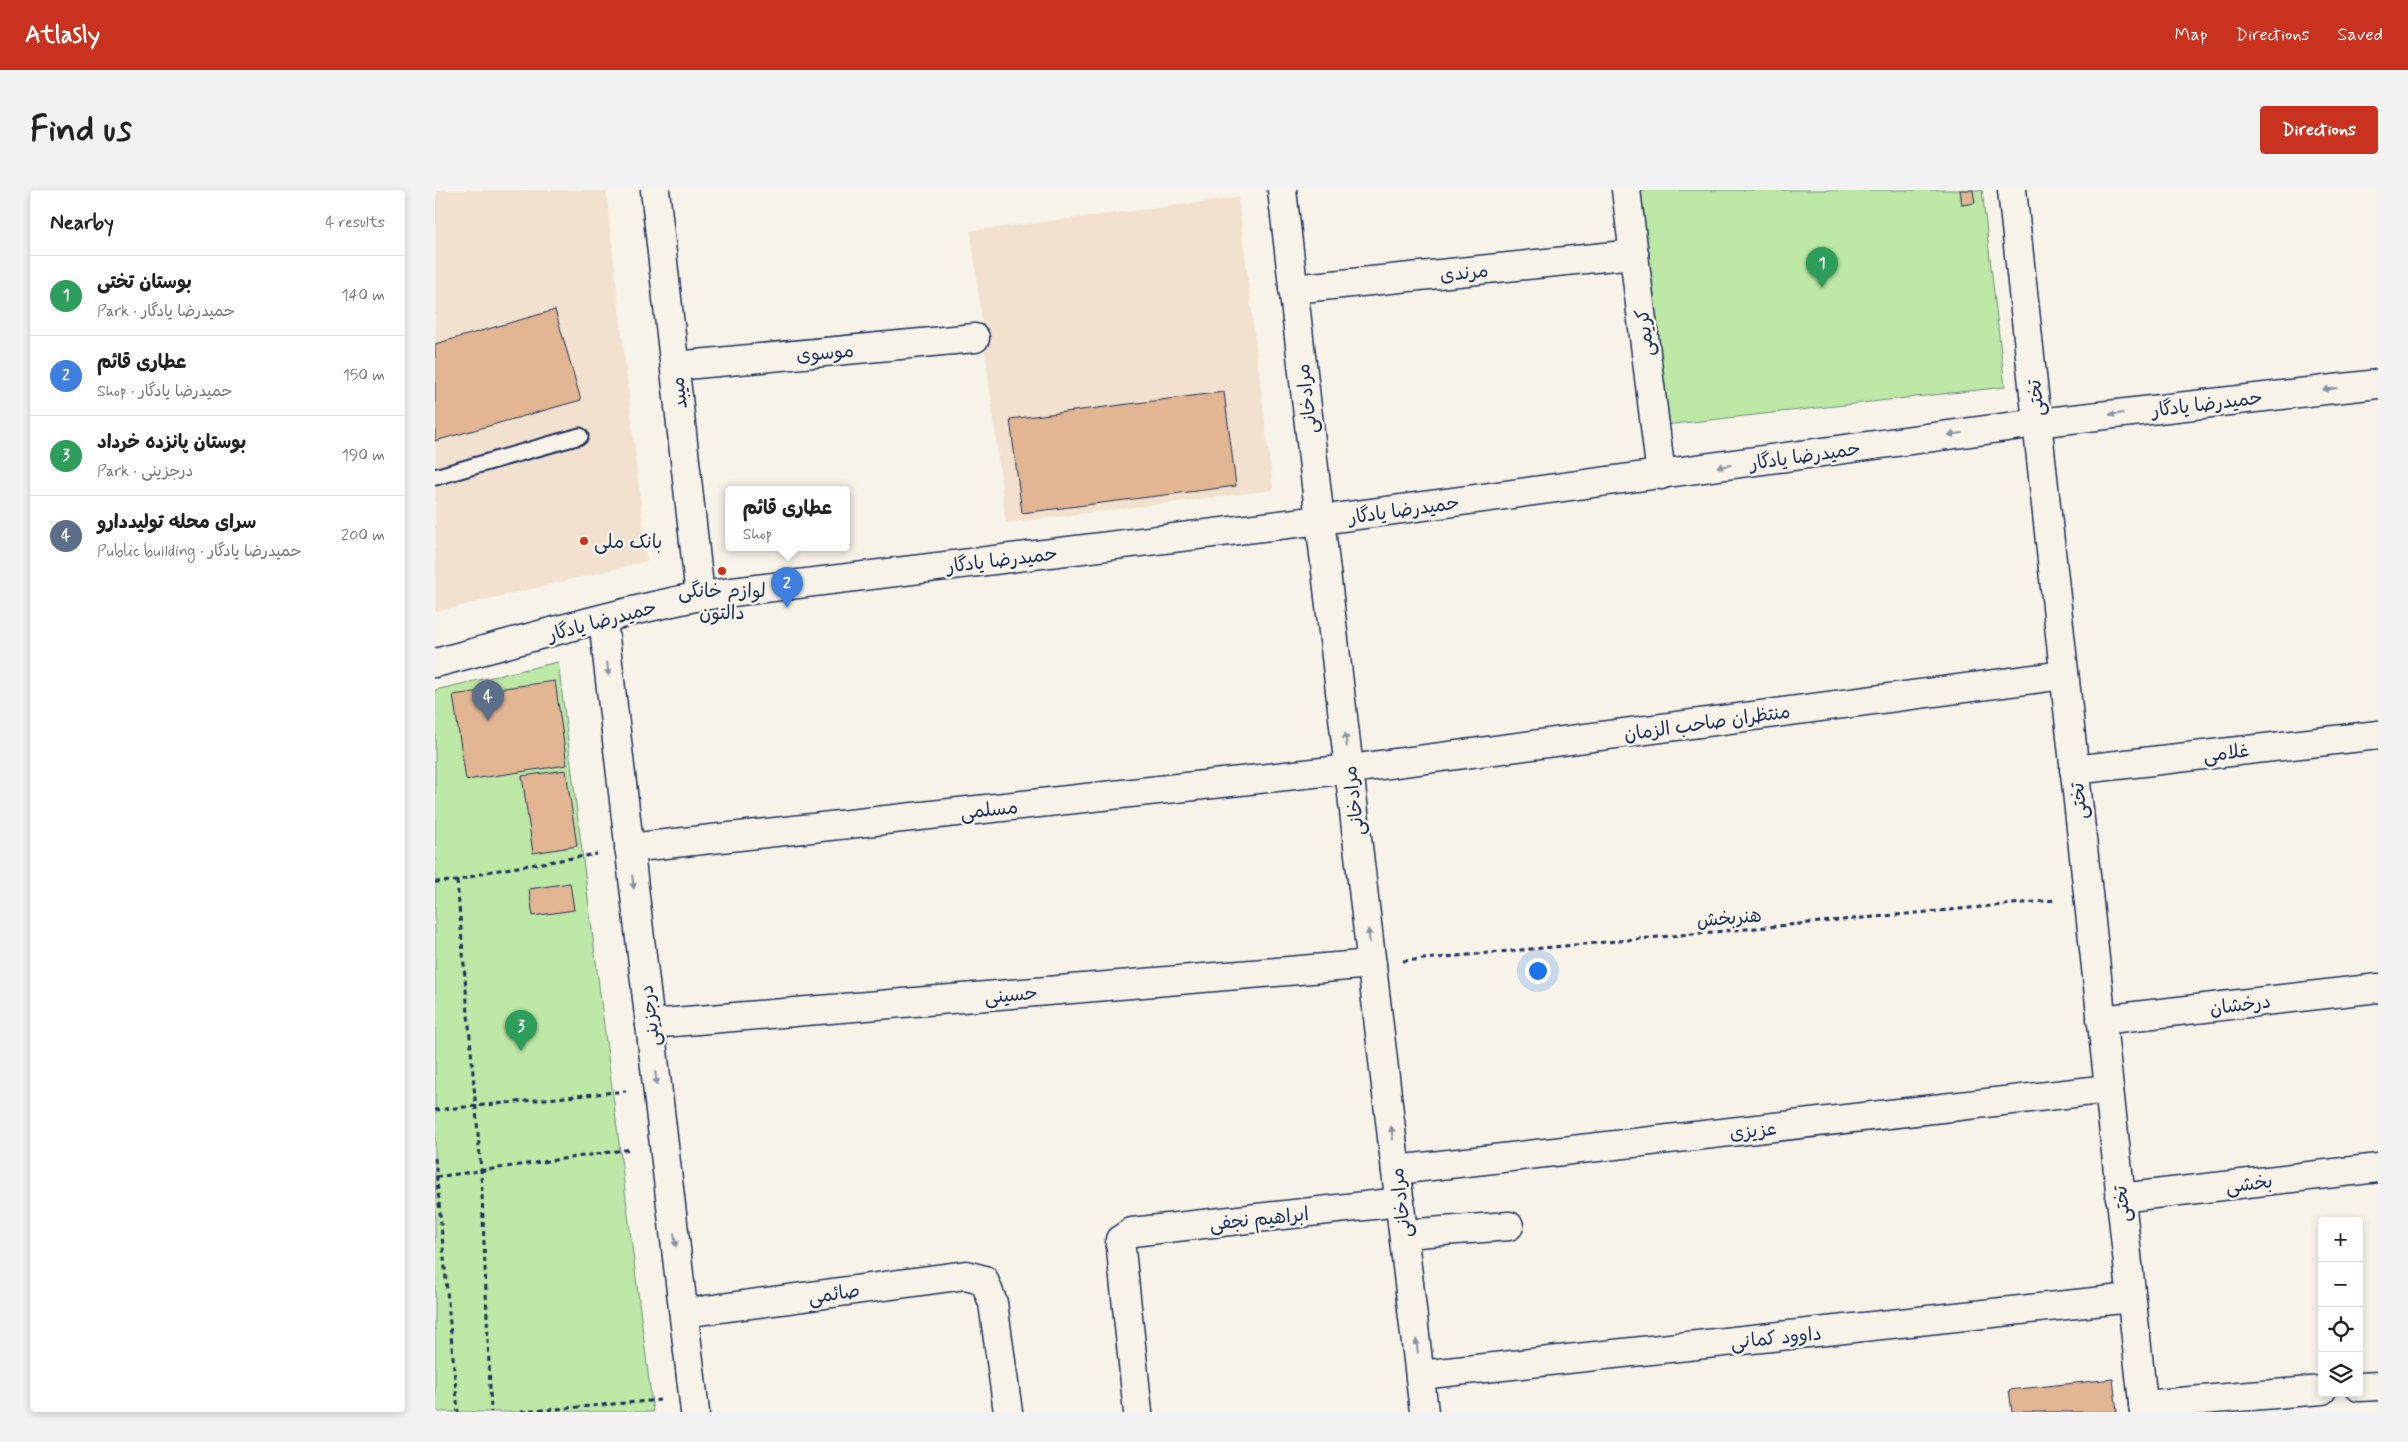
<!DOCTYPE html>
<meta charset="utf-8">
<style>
:root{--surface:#fff;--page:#f2f2f2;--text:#222;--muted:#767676;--line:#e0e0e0;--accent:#c8321e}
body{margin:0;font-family:Mynerve,"Playpen Sans Arabic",sans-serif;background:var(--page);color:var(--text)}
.controls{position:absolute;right:15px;bottom:15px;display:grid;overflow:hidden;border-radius:5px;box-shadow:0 2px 8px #0003}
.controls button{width:45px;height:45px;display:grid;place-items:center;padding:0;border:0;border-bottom:1px solid var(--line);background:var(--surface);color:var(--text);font:25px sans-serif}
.you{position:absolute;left:1102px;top:780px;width:18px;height:18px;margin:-12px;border:4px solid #fff;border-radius:50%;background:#1a73e8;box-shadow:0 0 0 8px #1a73e833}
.badge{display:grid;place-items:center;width:32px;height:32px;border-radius:50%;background:var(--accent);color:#fff;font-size:16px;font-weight:700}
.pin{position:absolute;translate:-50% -41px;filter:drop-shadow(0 1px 2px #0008)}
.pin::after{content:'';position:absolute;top:26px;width:18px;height:15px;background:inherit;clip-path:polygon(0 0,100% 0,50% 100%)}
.popup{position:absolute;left:290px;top:296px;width:125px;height:65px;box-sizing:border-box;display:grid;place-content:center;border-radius:5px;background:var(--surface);filter:drop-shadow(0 1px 4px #0005);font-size:16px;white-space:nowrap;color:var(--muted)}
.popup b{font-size:19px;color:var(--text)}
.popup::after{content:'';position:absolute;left:50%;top:100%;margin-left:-10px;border:10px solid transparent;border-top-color:var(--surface)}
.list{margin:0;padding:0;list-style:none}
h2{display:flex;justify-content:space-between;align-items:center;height:65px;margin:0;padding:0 20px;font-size:21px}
h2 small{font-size:16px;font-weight:400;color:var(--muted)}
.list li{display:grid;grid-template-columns:32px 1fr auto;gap:15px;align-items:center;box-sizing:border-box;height:80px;padding:0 20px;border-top:1px solid var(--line)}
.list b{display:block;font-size:19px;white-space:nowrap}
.list p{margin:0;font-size:16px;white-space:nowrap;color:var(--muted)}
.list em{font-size:16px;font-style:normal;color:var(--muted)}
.icon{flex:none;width:28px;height:28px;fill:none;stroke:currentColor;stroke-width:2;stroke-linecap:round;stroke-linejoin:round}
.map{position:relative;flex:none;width:1943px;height:1222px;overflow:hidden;border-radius:5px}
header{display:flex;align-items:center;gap:30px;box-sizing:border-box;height:70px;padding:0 25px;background:var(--accent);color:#fff}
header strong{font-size:24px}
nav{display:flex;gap:28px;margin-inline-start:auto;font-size:18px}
.intro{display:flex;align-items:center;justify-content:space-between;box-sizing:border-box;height:120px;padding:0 30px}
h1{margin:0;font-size:35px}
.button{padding:12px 22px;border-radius:5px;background:var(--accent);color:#fff;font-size:18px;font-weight:700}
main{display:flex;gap:30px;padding:0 30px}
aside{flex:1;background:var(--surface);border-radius:5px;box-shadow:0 2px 8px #0003}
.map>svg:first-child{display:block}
</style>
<header>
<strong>Atlasly</strong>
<nav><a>Map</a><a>Directions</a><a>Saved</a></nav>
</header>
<div class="intro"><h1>Find us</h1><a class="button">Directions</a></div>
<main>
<aside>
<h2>Nearby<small>4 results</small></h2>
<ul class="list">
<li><span class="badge" style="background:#2e9e5b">1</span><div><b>بوستان تختی</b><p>Park · حمیدرضا یادگار</p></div><em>140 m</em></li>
<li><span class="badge" style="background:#3f7fe0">2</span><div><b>عطاری قائم</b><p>Shop · حمیدرضا یادگار</p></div><em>150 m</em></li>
<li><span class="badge" style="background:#2e9e5b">3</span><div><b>بوستان پانزده خرداد</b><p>Park · درجزینی</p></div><em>190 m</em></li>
<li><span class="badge" style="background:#5c6f8a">4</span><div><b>سرای محله تولیددارو</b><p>Public building · حمیدرضا یادگار</p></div><em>200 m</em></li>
</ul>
</aside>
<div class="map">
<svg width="1943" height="1222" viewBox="0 0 1943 1222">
<rect width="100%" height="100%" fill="#f7f3e8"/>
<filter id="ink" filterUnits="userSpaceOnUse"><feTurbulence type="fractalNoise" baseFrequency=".02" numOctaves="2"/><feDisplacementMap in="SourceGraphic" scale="10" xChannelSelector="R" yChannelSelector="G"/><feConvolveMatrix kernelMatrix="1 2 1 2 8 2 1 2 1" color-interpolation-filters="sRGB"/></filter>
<g filter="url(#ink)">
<g fill="#f1e1ce">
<polygon points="0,0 171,0 212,371 0,422"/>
<polygon points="803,8 838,300 571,333 536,41"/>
</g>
<g fill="#bee8a5" stroke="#6c8c82">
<polygon points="1204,0 1547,0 1570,197 1230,235"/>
<polygon points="123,472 218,1222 0,1222 0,500"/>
</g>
<g fill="#e3b693" stroke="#1b2f5e">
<polygon points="1525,0 1538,0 1540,13 1527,15"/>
<polygon points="120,120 146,210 0,251 0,154"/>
<polygon points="789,202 801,296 587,323 575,229"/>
<polygon points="120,491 132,575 31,590 18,505"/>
<polygon points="131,580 142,656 98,663 87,586"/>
<polygon points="135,693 139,720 98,726 94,699"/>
<polygon points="1678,1189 1682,1222 1577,1222 1574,1200"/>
</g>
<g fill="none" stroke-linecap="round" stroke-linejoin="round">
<defs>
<polyline id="service" points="0,287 145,246"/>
<g id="minor">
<polyline points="1191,0 1226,285"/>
<polyline points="858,99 1199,64"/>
<polyline points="240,176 540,148"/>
<polyline points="885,330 989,1222"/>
<polyline points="168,430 260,1222"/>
<polyline points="1639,580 1943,545"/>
<polyline points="194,658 915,579 1629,485"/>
<polyline points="1666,830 1943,798"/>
<polyline points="215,834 937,774"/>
<polyline points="961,980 1674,899"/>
<polyline points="1685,1008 1943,978"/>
<polyline points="969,1044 1074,1036"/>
<polyline points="249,1123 531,1085 549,1090 558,1113 573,1222"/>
<polyline points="985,1185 1696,1108"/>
<polyline points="1924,1197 1943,1196"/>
<polyline points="1708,1215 1887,1200"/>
<polyline points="703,1222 685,1050 697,1042 965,1012"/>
</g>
<g id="tertiary">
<polyline points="220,0 265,406"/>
<polyline points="847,0 885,330"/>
<path d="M0,473C88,450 176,424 265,406L885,330L1602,233L1943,194"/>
</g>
<polyline id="secondary" points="1577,0 1709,1222"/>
</defs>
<use href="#service" stroke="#1b2f5e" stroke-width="19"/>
<use href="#minor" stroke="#1b2f5e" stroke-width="31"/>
<use href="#tertiary" stroke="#1b2f5e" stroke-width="31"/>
<use href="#secondary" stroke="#1b2f5e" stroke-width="31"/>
<g stroke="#1b2f5e" stroke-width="3" stroke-dasharray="5 4" stroke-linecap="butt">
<polyline points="22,691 46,980 56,1222"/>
<polyline points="0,692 22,691 52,682 162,664"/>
<polyline points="968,771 1621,710"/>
<polyline points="0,920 191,901"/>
<polyline points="0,968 23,1222"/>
<polyline points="1,987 197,959"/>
<polyline points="86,1222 225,1210"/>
</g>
<use href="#service" stroke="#f7f3e8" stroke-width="15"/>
<use href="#minor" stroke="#f7f3e8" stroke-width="28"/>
<use href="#tertiary" stroke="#f7f3e8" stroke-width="28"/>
<use href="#secondary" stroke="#f7f3e8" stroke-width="28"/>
</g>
<defs><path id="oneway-solid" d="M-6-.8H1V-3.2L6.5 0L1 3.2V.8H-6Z" transform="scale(1.25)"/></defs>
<g fill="#8991a3">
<use href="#oneway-solid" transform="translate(1895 199) rotate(173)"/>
<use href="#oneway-solid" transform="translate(1681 224) rotate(173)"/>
<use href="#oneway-solid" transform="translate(1520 244) rotate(172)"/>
<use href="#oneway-solid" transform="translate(1289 276) rotate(172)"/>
<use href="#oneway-solid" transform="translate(173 479) rotate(83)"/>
<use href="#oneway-solid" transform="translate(911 550) rotate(-97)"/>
<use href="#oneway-solid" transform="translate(198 692) rotate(83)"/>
<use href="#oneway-solid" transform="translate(934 746) rotate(-97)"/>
<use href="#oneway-solid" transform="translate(221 888) rotate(83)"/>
<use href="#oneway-solid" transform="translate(957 943) rotate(-97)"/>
<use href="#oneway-solid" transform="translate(240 1050) rotate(83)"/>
<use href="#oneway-solid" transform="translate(982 1156) rotate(-97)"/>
</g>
</g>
<g fill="#c8321e" stroke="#f7f3e8" stroke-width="2">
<circle cx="149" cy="351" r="5"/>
<circle cx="287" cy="381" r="5"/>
</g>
<g text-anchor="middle" stroke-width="5" stroke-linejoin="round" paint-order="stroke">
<g font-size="19" fill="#1b2f5e" stroke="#f7f3e8">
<text transform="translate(1029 82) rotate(-6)" y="7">مرندی</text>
<text transform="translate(1209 143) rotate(-97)" y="7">کریمی</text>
<text transform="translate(390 162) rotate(-5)" y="7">موسوی</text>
<text transform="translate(243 203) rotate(-96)" y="7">میبد</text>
<text transform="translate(1600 208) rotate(-96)" y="7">تختی</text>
<text transform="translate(871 209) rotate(-97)" y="7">مرادخانی</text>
<text transform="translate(1772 213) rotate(-7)" y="7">حمیدرضا یادگار</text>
<text transform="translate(1370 265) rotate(-8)" y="7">حمیدرضا یادگار</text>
<text transform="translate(969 319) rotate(-8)" y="7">حمیدرضا یادگار</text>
<text transform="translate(567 369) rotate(-7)" y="7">حمیدرضا یادگار</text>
<text transform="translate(167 430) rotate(-15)" y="7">حمیدرضا یادگار</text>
<text transform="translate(1272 532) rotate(-8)" y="7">منتظران صاحب الزمان</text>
<text transform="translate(1791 562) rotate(-7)" y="7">غلامی</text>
<text transform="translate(918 611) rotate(-97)" y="7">مرادخانی</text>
<text transform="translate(1643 611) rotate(-96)" y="7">تختی</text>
<text transform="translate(554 619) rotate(-6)" y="7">مسلمی</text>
<text transform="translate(1294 727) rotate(-5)" y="7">هنربخش</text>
<text transform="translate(576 804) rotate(-5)" y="7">حسینی</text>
<text transform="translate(1805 814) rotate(-7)" y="7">درخشان</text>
<text transform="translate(214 826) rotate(-97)" y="7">درجزینی</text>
<text transform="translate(1318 940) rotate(-6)" y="7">عزیزی</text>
<text transform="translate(1814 993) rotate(-7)" y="7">بخشی</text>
<text transform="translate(965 1013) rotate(-97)" y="7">مرادخانی</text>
<text transform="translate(1686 1014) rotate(-96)" y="7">تختی</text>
<text transform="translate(824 1028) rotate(-6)" y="7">ابراهیم نجفی</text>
<text transform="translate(399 1103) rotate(-8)" y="7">صائمی</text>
<text transform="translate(1341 1147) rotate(-6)" y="7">داوود کمانی</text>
</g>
<g font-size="19" fill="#1b2f5e" stroke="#f7f3e8" text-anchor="start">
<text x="159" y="358">بانک ملی</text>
<text x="287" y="407" text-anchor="middle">لوازم خانگی<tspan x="287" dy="22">دالتون</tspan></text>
</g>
</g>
</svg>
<div class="controls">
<button>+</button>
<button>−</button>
<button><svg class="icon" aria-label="locate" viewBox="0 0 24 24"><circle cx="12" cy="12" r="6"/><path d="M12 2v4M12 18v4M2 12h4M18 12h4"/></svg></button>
<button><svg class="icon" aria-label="layers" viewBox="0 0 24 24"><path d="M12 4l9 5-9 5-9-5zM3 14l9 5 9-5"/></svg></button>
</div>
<div class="you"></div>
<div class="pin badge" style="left:1387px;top:98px;background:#2e9e5b">1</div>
<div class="pin badge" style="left:352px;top:418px;background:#3f7fe0">2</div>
<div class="popup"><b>عطاری قائم</b>Shop</div>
<div class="pin badge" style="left:86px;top:861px;background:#2e9e5b">3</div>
<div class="pin badge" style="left:53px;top:531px;background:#5c6f8a">4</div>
</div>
</main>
